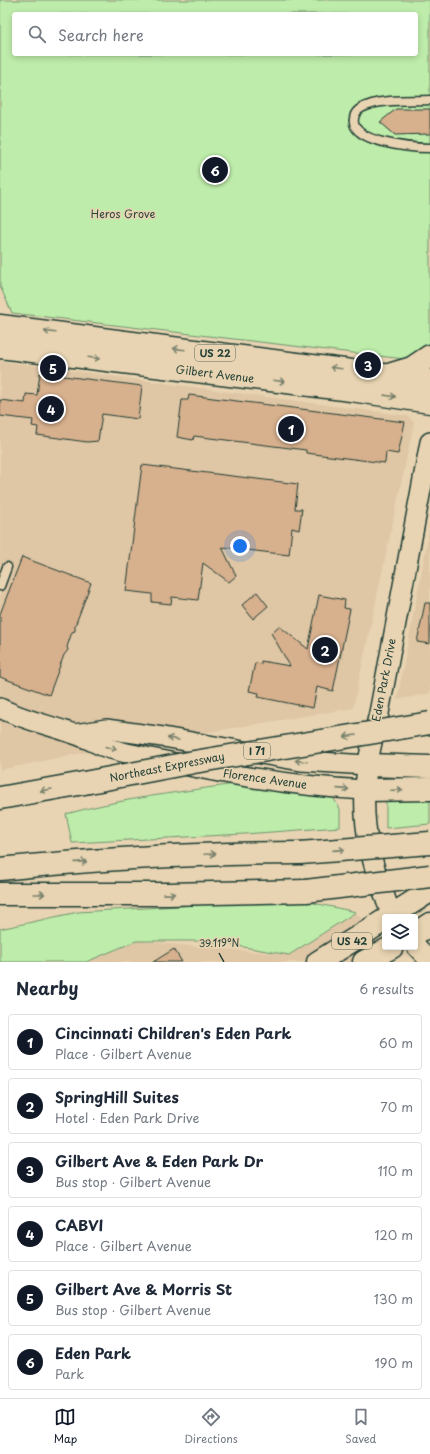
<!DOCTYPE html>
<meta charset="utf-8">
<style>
:root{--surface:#fff;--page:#f2f2f3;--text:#1f2937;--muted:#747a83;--line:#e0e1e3;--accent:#111827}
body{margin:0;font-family:"Playpen Sans",sans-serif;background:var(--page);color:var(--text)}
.controls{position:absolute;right:12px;bottom:12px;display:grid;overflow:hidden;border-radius:4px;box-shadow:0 2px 6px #0003}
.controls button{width:36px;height:36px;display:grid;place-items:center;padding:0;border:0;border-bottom:1px solid var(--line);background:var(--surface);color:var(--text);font:20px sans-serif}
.you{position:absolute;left:240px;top:546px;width:14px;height:14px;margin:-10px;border:3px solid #fff;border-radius:50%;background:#1a73e8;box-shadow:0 0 0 6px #1a73e833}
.badge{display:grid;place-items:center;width:26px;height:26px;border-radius:50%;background:var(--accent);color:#fff;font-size:13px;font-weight:700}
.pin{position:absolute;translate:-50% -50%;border:2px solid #fff;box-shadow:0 1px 4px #0006}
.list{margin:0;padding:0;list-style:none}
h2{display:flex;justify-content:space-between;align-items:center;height:52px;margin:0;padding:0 16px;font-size:17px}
h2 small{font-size:13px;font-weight:400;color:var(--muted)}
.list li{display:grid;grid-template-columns:26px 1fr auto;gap:12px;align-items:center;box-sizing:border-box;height:56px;margin:0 8px 8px;padding:0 8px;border:1px solid var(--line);border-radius:4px}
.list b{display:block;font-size:15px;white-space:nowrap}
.list p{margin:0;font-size:13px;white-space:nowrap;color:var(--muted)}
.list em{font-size:13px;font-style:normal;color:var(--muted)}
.icon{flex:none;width:22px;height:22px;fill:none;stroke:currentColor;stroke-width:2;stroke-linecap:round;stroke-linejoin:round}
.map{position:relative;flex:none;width:430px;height:962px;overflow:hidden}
.search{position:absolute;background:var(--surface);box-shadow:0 2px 6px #0003;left:12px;right:12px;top:12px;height:44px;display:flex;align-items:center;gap:10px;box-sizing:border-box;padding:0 14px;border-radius:4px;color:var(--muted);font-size:15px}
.sheet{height:436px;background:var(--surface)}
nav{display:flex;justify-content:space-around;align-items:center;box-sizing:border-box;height:56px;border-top:1px solid var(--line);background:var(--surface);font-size:11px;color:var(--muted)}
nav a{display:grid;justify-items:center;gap:2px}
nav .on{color:var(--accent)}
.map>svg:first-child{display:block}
</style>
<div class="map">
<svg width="430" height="962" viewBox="0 0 430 962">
<rect width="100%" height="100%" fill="#e8d4b2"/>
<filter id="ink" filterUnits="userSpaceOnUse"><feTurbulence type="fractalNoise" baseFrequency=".025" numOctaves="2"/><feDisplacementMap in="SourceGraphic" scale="8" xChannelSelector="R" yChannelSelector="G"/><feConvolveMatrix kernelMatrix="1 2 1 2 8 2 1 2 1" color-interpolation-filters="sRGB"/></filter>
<g filter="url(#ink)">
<g fill="#dfc6a5">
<polygon points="0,361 408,416 414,423 353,708 71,755 0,770"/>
<polygon points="430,528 430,693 397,700"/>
<polygon points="356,912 392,962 86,962 136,941 289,955"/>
</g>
<g fill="#beecaa" stroke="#6e946f" fill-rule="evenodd">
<path d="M0,0H430V362L12,313L0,286ZM14,14H416V54H14Z"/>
<path d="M241,783L332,796L340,809V827L244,834L72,843L66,814C123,798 182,792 241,783Z"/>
<polygon points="430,796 430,824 386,828 386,798"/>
<polygon points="295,899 356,912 289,955 210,941 136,941 86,962 0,962 0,929 78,912"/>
</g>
<g fill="#d7b08d" stroke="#1f3d34">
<polygon points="396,109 430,109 430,134 395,135 380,122"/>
<polygon points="40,373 142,386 138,419 102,414 98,441 87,442 37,435 38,427 32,426 33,420 0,416 0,400 25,403 26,394 37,395"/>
<polygon points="189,395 405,422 398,454 386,452 385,463 306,453 306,450 194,436 193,440 177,437 182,400 188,400"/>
<polygon points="142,465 298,484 295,509 302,509 299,530 292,528 289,555 222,547 236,576 229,582 203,563 198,600 172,597 171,604 152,602 152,594 126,591"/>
<polygon points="22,557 91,583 75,626 75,631 72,632 67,647 68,650 64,655 49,695 0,677 0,614"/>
<polygon points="257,592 268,606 253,619 242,605"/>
<polygon points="319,595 345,600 344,608 350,609 333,691 317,687 313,708 258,697 259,693 249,691 255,663 261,664 261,661 290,666 271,633 279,626 308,649"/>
<polygon points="425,603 430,603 430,644 417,642"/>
<polygon points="174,949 182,962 153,962"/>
</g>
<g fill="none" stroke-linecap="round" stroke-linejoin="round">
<defs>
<g id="service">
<path d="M430,100C411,101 386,99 369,105C362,107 355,110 354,118C349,143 414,148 430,148"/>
<polyline points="0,586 7,567"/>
</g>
<g id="tertiary">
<path d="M0,708C24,720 49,725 74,734C84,737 93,742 102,746C124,754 148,757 170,762C234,776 299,787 365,790"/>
<polyline points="75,734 106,729 163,737 301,761 368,765"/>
<path d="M393,917C388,909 386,898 382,889C370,858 363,824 365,791C366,764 373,738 379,713L430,442"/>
<polyline points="415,945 430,961"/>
</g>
<g id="primary">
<polyline points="0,326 430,381"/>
<polyline points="0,347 351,390 430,402"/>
<polyline points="392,374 412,368 430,356"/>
<polyline points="389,917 430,891"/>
<polyline points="318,962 385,920"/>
<polyline points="364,962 392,947"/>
</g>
<g id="motorway">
<polyline points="368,765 430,767"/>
<polyline points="365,790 430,789"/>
<polyline points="0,798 84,783"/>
<path d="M0,869C99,859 200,853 300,853"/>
<polyline points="0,894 167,894 306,891"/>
<polyline points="415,934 430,924"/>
<polyline points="429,960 430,958"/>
</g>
</defs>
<use href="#service" stroke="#1f3d34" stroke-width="11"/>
<use href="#tertiary" stroke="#1f3d34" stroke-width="22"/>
<use href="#primary" stroke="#1f3d34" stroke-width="25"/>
<use href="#motorway" stroke="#1f3d34" stroke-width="25"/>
<use href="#service" stroke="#e8d4b2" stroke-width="8"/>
<use href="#tertiary" stroke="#e8d4b2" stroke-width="19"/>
<use href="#primary" stroke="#e8d4b2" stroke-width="22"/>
<use href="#motorway" stroke="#e8d4b2" stroke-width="22"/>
<defs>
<g id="motorway-bridge">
<polyline points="84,783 194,762 430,723"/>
<polyline points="300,853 430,843"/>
<polyline points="306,891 430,876"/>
</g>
</defs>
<use href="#motorway-bridge" stroke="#1f3d34" stroke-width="25" stroke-linecap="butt"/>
<use href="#motorway-bridge" stroke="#e8d4b2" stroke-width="22"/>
</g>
<defs><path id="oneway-shaft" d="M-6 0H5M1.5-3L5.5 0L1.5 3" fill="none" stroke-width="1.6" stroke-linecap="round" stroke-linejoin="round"/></defs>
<g stroke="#79816d">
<use href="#oneway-shaft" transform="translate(50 332) rotate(-173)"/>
<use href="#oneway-shaft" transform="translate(179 349) rotate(-173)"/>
<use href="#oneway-shaft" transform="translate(94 358) rotate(7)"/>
<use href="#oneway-shaft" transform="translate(336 368) rotate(-173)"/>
<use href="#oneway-shaft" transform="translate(279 381) rotate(7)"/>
<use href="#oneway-shaft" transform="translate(390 396) rotate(8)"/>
<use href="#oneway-shaft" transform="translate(350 736) rotate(171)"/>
<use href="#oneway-shaft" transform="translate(173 739) rotate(-170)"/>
<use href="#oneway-shaft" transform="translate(111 748) rotate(14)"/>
<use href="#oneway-shaft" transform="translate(301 761) rotate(-173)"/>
<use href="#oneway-shaft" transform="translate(343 789) rotate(4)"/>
<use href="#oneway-shaft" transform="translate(46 790) rotate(170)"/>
<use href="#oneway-shaft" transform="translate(397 790) rotate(-2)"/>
<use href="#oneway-shaft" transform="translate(339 850) rotate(-4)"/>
<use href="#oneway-shaft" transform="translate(210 854) rotate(-3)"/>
<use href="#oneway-shaft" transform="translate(81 862) rotate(-4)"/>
<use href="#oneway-shaft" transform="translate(39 894)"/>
<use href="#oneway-shaft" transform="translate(169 894) rotate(-1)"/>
</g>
</g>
<path fill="none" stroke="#1f3d34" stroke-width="1.5" d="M219,953L224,962"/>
<g text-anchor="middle" stroke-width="3" stroke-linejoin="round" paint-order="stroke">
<g fill="#e8d4b2" stroke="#5b6a5a" stroke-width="1">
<rect x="195" y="345" width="40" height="16" rx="3"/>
<rect x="244" y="743" width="26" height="16" rx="3"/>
<rect x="332" y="933" width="40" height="16" rx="3"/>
</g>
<g font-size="10" font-weight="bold" fill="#1f3d34">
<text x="215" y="357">US 22</text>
<text x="257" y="755">I 71</text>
<text x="352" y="945">US 42</text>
</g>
<g font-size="11" fill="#27463a" stroke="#e8d4b2">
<text x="123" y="218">Heros Grove</text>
</g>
<g font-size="11" fill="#1f3d34" stroke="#e8d4b2">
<text transform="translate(215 374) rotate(7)" y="4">Gilbert Avenue</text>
<text transform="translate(384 680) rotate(-79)" y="4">Eden Park Drive</text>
<text transform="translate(167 767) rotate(-11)" y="4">Northeast Expressway</text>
<text transform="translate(265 779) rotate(8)" y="4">Florence Avenue</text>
</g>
</g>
<g font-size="10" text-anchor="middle" fill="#1f3d34" stroke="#e8d4b2" stroke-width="3" stroke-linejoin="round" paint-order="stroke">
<text x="219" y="947">39.119°N</text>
</g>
</svg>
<div class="controls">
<button><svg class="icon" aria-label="layers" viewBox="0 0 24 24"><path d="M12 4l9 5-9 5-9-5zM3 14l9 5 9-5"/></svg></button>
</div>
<div class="you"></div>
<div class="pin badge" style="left:291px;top:429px">1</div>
<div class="pin badge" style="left:325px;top:650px">2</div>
<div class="pin badge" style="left:368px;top:365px">3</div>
<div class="pin badge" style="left:51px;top:409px">4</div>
<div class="pin badge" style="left:53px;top:368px">5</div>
<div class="pin badge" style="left:215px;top:170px">6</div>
<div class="search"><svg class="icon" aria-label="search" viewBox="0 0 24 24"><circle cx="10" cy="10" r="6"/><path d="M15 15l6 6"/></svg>Search here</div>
</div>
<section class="sheet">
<h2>Nearby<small>6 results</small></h2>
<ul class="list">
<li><span class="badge">1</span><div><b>Cincinnati Children's Eden Park</b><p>Place · Gilbert Avenue</p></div><em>60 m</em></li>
<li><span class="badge">2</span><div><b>SpringHill Suites</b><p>Hotel · Eden Park Drive</p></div><em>70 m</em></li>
<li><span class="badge">3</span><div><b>Gilbert Ave &amp; Eden Park Dr</b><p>Bus stop · Gilbert Avenue</p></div><em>110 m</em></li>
<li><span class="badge">4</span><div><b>CABVI</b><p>Place · Gilbert Avenue</p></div><em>120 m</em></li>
<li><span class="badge">5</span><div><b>Gilbert Ave &amp; Morris St</b><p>Bus stop · Gilbert Avenue</p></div><em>130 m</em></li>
<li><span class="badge">6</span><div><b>Eden Park</b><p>Park</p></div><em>190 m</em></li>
</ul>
</section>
<nav>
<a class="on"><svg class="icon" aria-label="map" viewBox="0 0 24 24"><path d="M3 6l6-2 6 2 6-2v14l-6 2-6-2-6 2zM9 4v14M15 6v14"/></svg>Map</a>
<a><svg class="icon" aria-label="directions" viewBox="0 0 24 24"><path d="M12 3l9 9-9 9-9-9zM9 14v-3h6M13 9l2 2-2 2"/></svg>Directions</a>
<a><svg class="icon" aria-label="saved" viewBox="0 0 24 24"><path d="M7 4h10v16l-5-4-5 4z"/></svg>Saved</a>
</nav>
